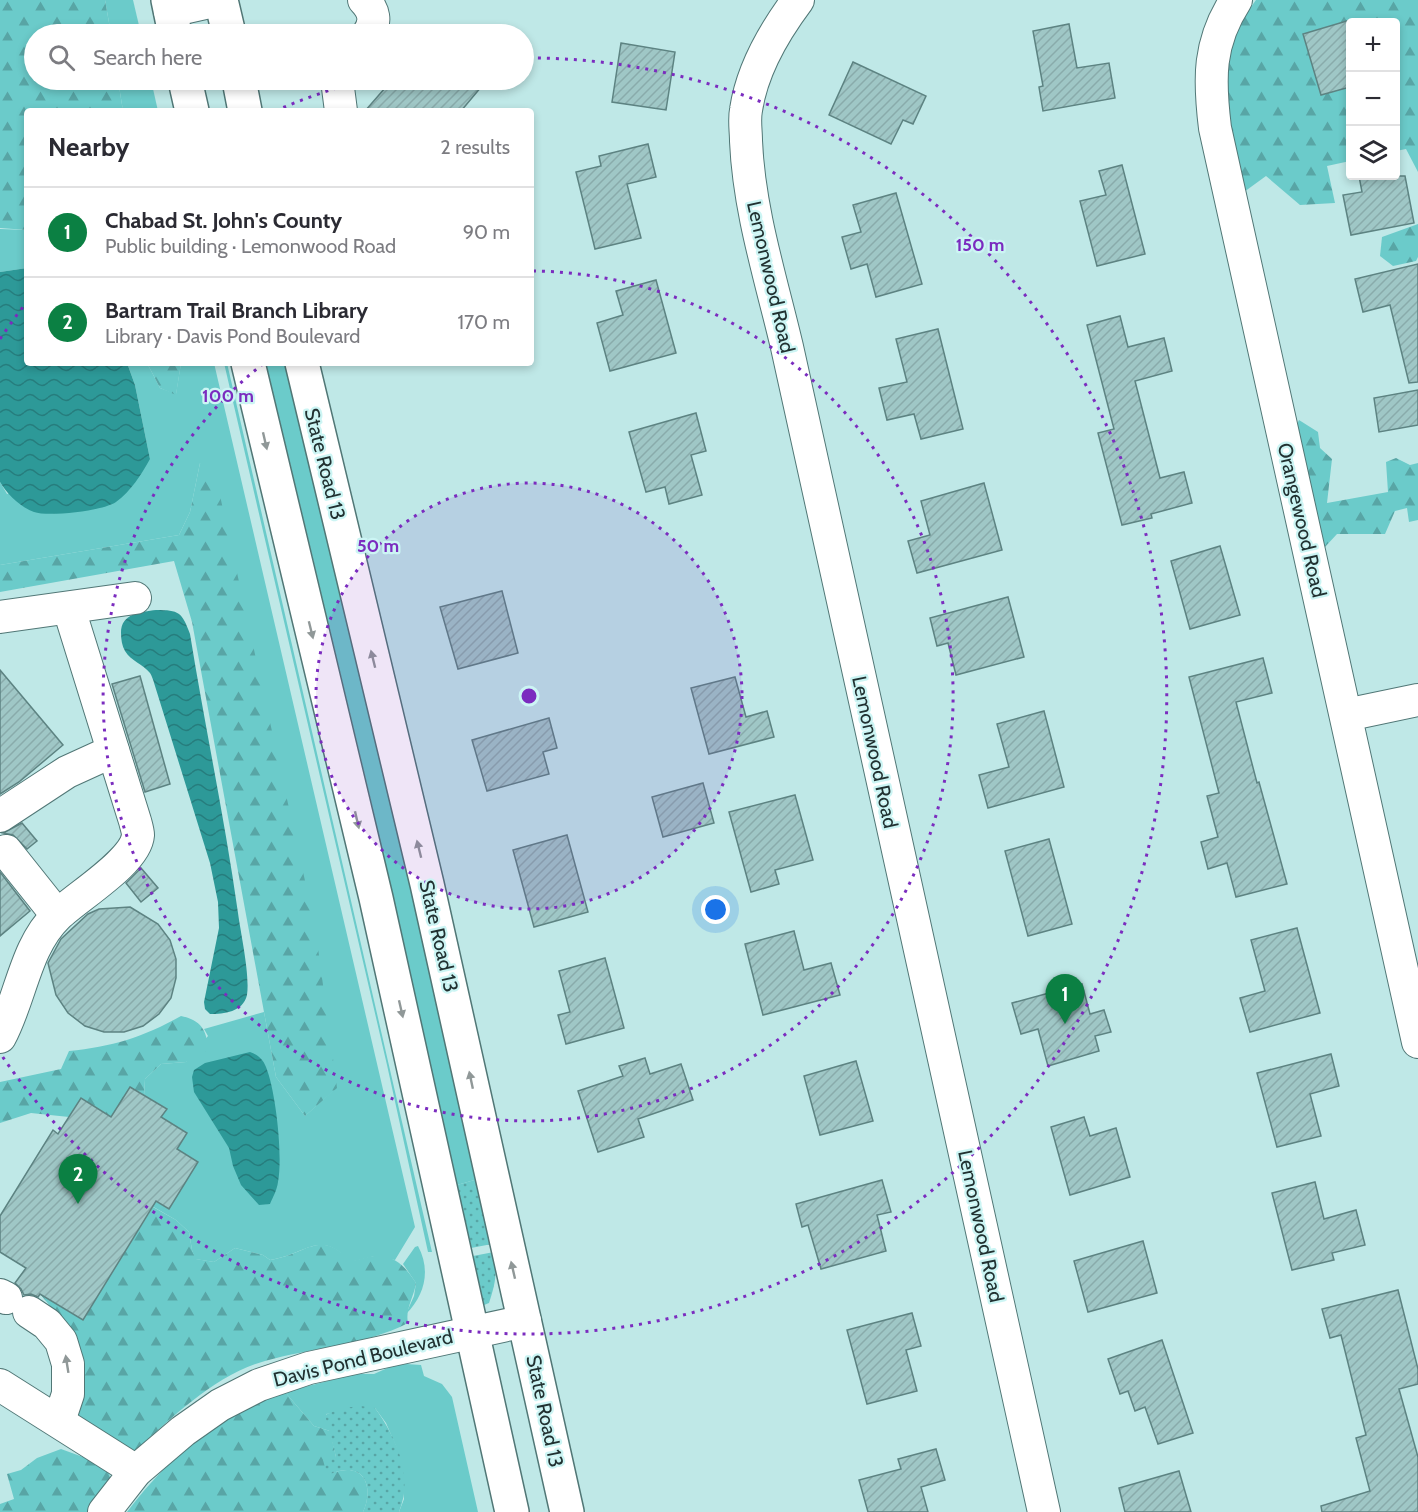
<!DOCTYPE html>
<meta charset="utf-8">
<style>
:root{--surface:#fff;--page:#f7f7f7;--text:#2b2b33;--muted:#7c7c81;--line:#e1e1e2;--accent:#0b8043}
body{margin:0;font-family:Cabin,sans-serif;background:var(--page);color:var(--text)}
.controls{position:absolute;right:18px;top:18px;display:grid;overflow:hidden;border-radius:6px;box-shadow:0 3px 9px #0003}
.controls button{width:54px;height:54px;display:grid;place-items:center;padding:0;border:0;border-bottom:2px solid var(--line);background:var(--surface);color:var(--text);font:30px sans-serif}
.you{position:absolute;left:716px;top:910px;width:21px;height:21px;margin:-15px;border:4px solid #fff;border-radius:50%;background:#1a73e8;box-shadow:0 0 0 9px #1a73e833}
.badge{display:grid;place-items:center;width:39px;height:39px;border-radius:50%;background:var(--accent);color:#fff;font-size:20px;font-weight:700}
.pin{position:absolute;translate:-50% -50px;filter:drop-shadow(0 2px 3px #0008)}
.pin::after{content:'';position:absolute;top:32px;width:21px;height:18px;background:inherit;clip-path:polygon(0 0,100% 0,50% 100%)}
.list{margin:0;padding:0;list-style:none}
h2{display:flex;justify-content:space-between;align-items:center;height:78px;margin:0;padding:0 24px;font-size:26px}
h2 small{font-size:20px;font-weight:400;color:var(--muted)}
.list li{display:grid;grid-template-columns:39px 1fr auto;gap:18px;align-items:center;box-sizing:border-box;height:90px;padding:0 24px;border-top:2px solid var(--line)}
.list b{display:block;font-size:22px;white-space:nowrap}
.list p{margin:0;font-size:20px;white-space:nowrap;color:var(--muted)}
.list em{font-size:20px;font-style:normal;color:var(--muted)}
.icon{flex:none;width:33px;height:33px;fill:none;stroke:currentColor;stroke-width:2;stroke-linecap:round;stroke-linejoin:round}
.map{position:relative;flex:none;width:1418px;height:1512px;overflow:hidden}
.search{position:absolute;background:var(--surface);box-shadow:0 3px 9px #0003;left:24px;top:24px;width:510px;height:66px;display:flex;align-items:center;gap:15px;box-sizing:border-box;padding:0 21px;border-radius:33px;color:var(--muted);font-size:22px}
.panel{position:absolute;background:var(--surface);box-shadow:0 3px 9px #0003;left:24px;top:108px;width:510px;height:258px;border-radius:6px}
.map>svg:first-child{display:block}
</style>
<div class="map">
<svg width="1418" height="1512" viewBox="0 0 1418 1512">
<defs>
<pattern id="forest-firs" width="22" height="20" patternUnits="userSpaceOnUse" patternTransform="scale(1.5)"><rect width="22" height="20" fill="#6bcbca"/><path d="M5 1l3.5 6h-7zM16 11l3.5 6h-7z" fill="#58a5a5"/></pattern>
<pattern id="garden-dots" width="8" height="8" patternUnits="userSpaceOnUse" patternTransform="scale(1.5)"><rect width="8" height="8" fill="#6bcbca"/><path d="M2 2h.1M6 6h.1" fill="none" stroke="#58a5a5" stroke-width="1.8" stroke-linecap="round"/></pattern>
<pattern id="water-waves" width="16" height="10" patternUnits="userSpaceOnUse" patternTransform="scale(1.5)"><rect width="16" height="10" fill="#2d9998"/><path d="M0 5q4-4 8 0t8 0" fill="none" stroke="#267d7d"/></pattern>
<pattern id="building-hatch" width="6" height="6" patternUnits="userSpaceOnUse" patternTransform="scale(1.5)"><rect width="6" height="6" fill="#9fc7c6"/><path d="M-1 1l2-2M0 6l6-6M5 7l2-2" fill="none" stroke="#89abab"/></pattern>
</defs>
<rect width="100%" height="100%" fill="#bfe8e7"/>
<g fill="#6bcbca">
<polygon points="105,0 133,0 141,34 111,34"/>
<polygon points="118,80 151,80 158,111 123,111"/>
<polygon points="0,229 27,230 27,268 0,272"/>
<path d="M127,363H147L160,388L176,394L181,363H214L415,1227L395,1260L375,1256L350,1262C320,1228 306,1255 270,1260L263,1255L235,1248L214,1262L195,1259L192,1250L189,1232L176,1220L145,1202L148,1197L169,1209L198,1162L177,1149L161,1117L166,1110L144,1096L145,1079L161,1064L186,1062L208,1036L204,1029L264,1012L276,1077L305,1116L336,1088L200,463L190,512L179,535L0,565V482L7,494L150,459L135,385Z"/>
<polygon points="224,363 227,363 432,1252 428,1252 387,1065"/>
<polygon points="266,363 289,363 478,1179 457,1185 371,801"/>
<path d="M418,1246C431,1270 425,1295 406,1314L414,1296L416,1283L403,1264L415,1247Z"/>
<polygon points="406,1364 421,1365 424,1376 442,1384 452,1397 478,1512 399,1512 404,1499 396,1446 386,1423 375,1408 326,1414 330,1431 314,1426 285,1392 355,1374 374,1374 392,1366"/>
</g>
<g fill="url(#forest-firs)">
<polygon points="0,0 105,0 111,34 34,34 34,80 118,80 123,111 27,111 27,230 0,228"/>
<path d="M1256,0H1418V172L1406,149L1396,151V22H1350V161L1327,166L1335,203L1300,205L1266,176L1244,192C1232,134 1214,80 1240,23C1244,15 1251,7 1256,0Z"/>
<polygon points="1418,224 1418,257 1416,261 1393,266 1380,256 1382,237"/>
<polygon points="147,363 181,363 176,395 160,388"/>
<polygon points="1299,420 1318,432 1320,448 1332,459 1327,503 1388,492 1386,462 1396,458 1410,465 1418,463 1418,520 1409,522 1407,508 1395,511 1385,534 1337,534 1325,547 1296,426"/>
<polygon points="200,463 217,482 315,926 337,1088 305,1116 276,1077 192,622 174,561 0,592 0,565 179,535 190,512"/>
<path d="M181,1016C201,1020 207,1030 208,1050L186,1062L161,1064L145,1079L144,1096L130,1087L111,1117L81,1099L69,1117L31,1113L0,1123V1082L61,1069L69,1051C111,1047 144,1037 181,1016Z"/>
<path d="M153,1207L176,1220L189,1232L192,1250L196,1259L214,1262L235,1248L263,1255L270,1260C306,1255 320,1228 350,1261C358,1260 366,1257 374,1256C395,1254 406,1268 416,1283C414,1297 405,1309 408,1323C366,1345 310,1348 265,1361C215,1375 174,1416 136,1450L131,1452L77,1424L61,1319L40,1294L83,1319Z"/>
<path d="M285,1392L314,1426L330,1431L336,1457L327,1474C333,1473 340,1470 347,1470C370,1470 371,1496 363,1512H127C159,1470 198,1432 246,1408C258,1401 272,1397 285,1392Z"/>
<polygon points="61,1449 83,1457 109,1471 110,1478 87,1512 0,1512 0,1504 14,1499 7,1474 21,1470 37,1458"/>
</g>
<g fill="url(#garden-dots)">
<polygon points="478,1179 492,1244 471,1248 457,1185"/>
<path d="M494,1252C498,1271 495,1285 489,1303L484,1305L473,1256Z"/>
<path d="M361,1406L375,1408C396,1437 414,1476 399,1512H363C371,1496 370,1470 347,1470C340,1470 333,1473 327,1475L323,1460L336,1457L325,1415L342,1408Z"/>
</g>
<g fill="url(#water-waves)">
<path d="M27,268V363H127L135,385L150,459C141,475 131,491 116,502C103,511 48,517 34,512C20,507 7,494 0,482V272Z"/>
<path d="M156,610C179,610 182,612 190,634C205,727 225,820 238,913C241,935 250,975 247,995C243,1012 224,1014 210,1014L205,1009L204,1002L219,928L218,902L210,863L155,686C154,682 152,676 150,673C143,664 131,661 125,651C122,646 121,639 121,633C121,613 141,612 156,610Z"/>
<path d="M250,1052C258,1055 263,1059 266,1067C276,1092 283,1156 278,1182C277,1190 273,1197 270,1204L259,1205L241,1185L233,1166L229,1148L194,1092L192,1077L194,1070L205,1063Z"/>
</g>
<g fill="url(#building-hatch)" stroke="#5d8382" stroke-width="1.5">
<polygon points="1350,20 1350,87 1321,95 1303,34"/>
<polygon points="1069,24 1077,68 1109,63 1115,98 1043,111 1039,87 1043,86 1033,31"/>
<polygon points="621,43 675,52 666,110 612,102"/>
<polygon points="853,62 926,96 913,124 903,120 891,144 829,115"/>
<polygon points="392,80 487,80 461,111 365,111"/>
<polygon points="648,144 656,177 627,184 641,238 595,249 576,172 601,166 599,156"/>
<polygon points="1122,165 1145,254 1097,266 1080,201 1106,195 1099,171"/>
<polygon points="1359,176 1405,176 1414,223 1351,235 1343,195 1362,192"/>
<polygon points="896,193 922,284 876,297 867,264 851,269 842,237 861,232 853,205"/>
<polygon points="1418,264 1418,382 1409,383 1390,305 1363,312 1355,279"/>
<polygon points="656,280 676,353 610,371 597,323 623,315 616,291"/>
<polygon points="1120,316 1128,347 1164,338 1172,371 1135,381 1160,478 1184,472 1192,503 1151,514 1152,518 1122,525 1098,433 1114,429 1087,325"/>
<polygon points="938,329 963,429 921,439 914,414 887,420 879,388 907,382 896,339"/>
<polygon points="1418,390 1418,425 1379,432 1374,398"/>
<polygon points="696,413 706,451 691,455 702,495 669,504 665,487 646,492 629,432"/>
<polygon points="984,483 1002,550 917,573 908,541 930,535 921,501"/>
<polygon points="1220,546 1240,615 1190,629 1171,561"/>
<polygon points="502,591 518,653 458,669 440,607"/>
<polygon points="1008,597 1024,657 956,675 948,643 937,646 930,618"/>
<polygon points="1263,658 1272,693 1236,702 1257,783 1259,782 1287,884 1236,897 1227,863 1208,869 1201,842 1218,837 1207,796 1219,793 1189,677"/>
<polygon points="0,670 63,745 19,782 0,794"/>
<polygon points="140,676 170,784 145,792 112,684"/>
<polygon points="735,677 746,717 767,711 774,737 709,754 691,688"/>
<polygon points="1044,711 1064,787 988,808 979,775 1009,767 997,724"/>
<polygon points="549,718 557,748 543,752 549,774 487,791 472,740"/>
<polygon points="703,783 714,823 663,837 652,797"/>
<polygon points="795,795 813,860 775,870 779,884 751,892 729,812"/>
<polygon points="22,823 37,841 27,849 13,835 3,833"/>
<polygon points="567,835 588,912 534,927 513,850"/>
<polygon points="1049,839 1072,924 1028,936 1005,851"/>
<polygon points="141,868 158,888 141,902 126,883"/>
<polygon points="0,872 30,911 0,936"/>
<polygon points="130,907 158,924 170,940 176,959 176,978 171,998 159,1014 143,1026 124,1032 104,1032 85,1026 68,1013 56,995 48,963 61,939 88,914 99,909"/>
<polygon points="1297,928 1320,1013 1250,1032 1240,998 1265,991 1251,940"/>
<polygon points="794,931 804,970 831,963 840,995 763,1015 745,944"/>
<polygon points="605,958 624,1028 566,1044 558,1015 570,1012 559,971"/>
<polygon points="1082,984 1090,1014 1104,1010 1111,1032 1095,1036 1099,1051 1048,1066 1038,1029 1021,1034 1012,1003"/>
<polygon points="1331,1054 1339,1086 1310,1094 1321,1136 1277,1147 1257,1073"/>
<polygon points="645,1058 650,1074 681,1064 693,1100 638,1119 644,1137 598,1152 578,1091 623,1076 619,1066"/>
<polygon points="856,1061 873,1121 820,1135 804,1076"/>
<polygon points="130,1087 167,1109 161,1117 187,1133 177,1149 198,1162 169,1209 156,1201 83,1320 40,1294 38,1297 31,1294 24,1295 21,1289 15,1283 26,1268 0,1252 0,1216 53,1130 58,1134 81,1098 111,1117"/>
<polygon points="1084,1117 1090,1136 1116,1128 1130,1177 1070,1195 1051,1127"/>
<polygon points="882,1180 891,1212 877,1215 886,1251 821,1269 808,1225 802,1227 796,1204"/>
<polygon points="1315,1182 1324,1219 1356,1210 1365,1245 1332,1253 1334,1260 1292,1270 1272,1193"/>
<polygon points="1143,1241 1157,1293 1088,1312 1074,1261"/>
<polygon points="1398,1290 1418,1369 1418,1384 1399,1389 1418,1457 1418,1512 1322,1512 1321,1506 1370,1491 1356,1438 1366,1435 1341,1335 1330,1338 1322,1309"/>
<polygon points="912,1313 921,1346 906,1350 917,1391 867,1404 847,1330"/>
<polygon points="1162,1340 1193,1433 1158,1444 1145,1407 1135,1411 1128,1391 1120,1394 1108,1359"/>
<polygon points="936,1449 945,1480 921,1487 928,1512 868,1512 859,1480 901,1469 898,1459"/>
<polygon points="1179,1471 1191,1512 1125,1512 1119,1488"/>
</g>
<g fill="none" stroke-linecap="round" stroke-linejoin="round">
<defs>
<g id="minor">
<path d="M364,0C374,10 377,22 368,34"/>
<path d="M798,0C774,32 752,69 746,110C744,120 746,131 746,141C749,211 771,279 787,347L1044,1512"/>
<path d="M1236,0C1208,43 1209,79 1215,128L1418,1042"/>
<polyline points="170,11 219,0"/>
<polyline points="337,80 341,111"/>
<polyline points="0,617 135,598"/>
<polyline points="1346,715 1418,700"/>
<polyline points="0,816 67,772 113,751"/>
<polyline points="6,851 57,915"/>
<path d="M0,1037C21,998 25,947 57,916C76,897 136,862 138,835C138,831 136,825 135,821L69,609"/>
<polyline points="0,1295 6,1298"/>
<polyline points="29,1312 47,1324 61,1341 68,1364 68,1394 59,1421"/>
<polyline points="0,1385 136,1471"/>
<polyline points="104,1512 136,1471 183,1431 220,1405 259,1385 309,1368 525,1321"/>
</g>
<g id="major">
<polyline points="168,0 175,34"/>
<polyline points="221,0 229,34"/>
<polyline points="185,80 192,111"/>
<polyline points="239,80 245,111"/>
<polyline points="248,363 376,898 512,1512"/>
<polyline points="302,363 427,884 567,1512"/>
</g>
</defs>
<use href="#minor" stroke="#517776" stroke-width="34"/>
<use href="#major" stroke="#517776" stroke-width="36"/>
<use href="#minor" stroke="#fff" stroke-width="32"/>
<use href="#major" stroke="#fff" stroke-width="33"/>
</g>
<defs><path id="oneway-solid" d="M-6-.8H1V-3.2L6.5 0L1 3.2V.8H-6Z" transform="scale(1.5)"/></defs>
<g fill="#909898">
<use href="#oneway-solid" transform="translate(265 441) rotate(77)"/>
<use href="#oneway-solid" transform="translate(311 630) rotate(76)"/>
<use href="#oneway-solid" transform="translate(373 659) rotate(-104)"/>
<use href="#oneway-solid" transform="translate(357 820) rotate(77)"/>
<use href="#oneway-solid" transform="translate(419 849) rotate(-104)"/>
<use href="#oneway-solid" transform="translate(401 1009) rotate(77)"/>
<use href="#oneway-solid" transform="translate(471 1080) rotate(-102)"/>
<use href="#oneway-solid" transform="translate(513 1270) rotate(-103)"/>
<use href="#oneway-solid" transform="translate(67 1364) rotate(-99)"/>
</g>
<circle cx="529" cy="696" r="213" fill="#7b2cbf" fill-opacity=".12"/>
<g fill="none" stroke="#7b2cbf" stroke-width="3" stroke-dasharray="3 6">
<circle cx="529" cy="696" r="213"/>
<path d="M533 271A425 425 0 1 1 264 363"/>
<path d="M0 339A638 638 0 0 1 26 303M275 111A638 638 0 0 1 364 80M529 58A638 638 0 1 1 0 1053"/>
</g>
<g text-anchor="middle" stroke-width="4.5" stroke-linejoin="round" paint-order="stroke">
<g font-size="20" fill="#213131" stroke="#ccf5f4">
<text transform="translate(771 277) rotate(77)" y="7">Lemonwood Road</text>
<text transform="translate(325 464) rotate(76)" y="7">State Road 13</text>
<text transform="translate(1302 520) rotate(77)" y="7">Orangewood Road</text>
<text transform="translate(875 752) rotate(78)" y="7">Lemonwood Road</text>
<text transform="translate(439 936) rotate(77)" y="7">State Road 13</text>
<text transform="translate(981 1226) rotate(78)" y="7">Lemonwood Road</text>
<text transform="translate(363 1358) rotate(-14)" y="7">Davis Pond Boulevard</text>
<text transform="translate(545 1411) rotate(78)" y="7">State Road 13</text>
</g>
</g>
<circle cx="529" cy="696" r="9" fill="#7b2cbf" stroke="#ccf5f4" stroke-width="3"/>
<g font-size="18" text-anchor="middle" font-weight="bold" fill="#7b2cbf" stroke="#ccf5f4" stroke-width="4.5" stroke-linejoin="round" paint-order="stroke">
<text x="980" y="251">150 m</text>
<text x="228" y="402">100 m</text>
<text x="378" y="552">50 m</text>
</g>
</svg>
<div class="controls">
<button>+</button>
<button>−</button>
<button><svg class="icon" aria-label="layers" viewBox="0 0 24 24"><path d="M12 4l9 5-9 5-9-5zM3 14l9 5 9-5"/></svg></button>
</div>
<div class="you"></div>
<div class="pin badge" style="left:1065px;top:1024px">1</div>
<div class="pin badge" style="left:78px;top:1204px">2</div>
<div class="search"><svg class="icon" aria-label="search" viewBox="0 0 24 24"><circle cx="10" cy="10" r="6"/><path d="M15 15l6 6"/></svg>Search here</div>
<section class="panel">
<h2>Nearby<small>2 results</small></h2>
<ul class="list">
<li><span class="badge">1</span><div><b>Chabad St. John's County</b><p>Public building · Lemonwood Road</p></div><em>90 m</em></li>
<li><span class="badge">2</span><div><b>Bartram Trail Branch Library</b><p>Library · Davis Pond Boulevard</p></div><em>170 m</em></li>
</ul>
</section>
</div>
